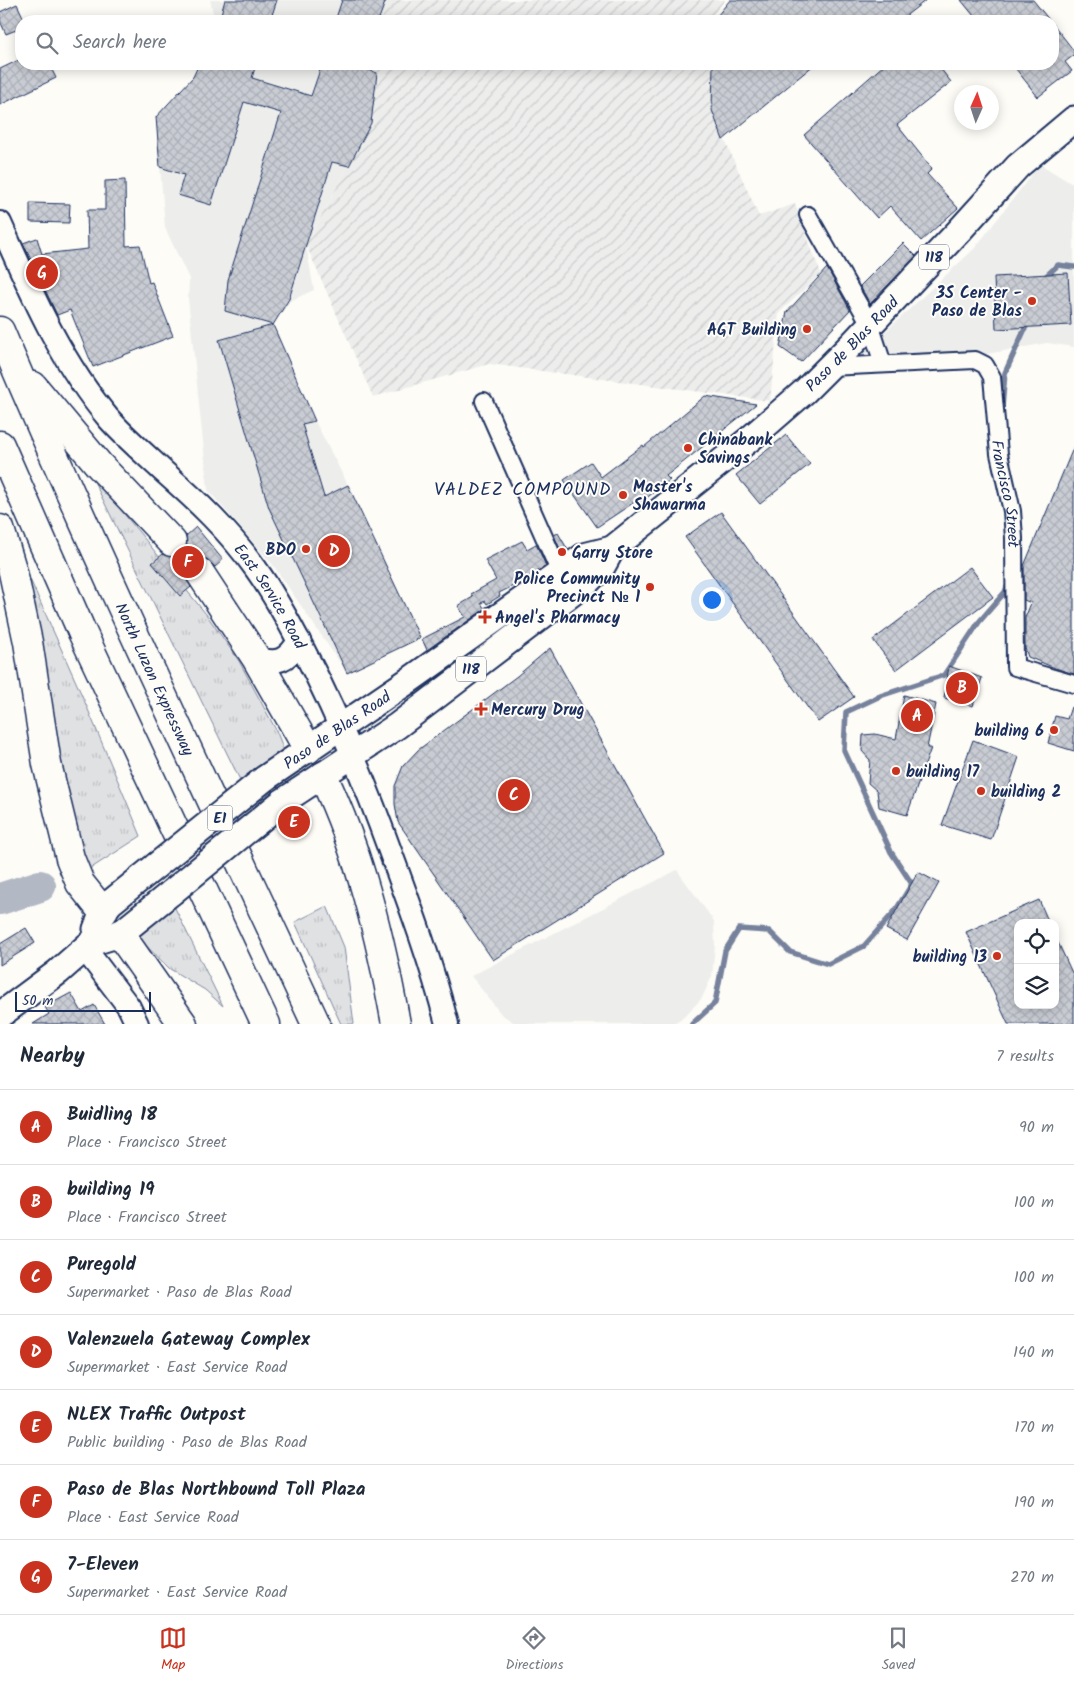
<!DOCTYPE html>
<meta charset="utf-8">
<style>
:root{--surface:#fff;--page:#f6f6f7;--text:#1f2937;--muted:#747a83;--line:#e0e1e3;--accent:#c8321e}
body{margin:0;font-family:Kalam,sans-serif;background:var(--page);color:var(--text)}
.controls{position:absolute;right:15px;bottom:15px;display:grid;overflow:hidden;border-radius:10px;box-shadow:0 2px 12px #0003}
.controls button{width:45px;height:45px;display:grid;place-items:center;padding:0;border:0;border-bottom:1px solid var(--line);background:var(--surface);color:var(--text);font:25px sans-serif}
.compass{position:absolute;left:954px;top:85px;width:45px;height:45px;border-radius:50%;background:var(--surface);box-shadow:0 2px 12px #0003;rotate:3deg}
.scale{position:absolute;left:15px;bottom:12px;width:136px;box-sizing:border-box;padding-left:5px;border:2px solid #1b2f5e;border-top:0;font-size:14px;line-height:18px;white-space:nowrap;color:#1b2f5e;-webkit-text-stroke:4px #fdfcf7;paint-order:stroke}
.you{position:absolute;left:711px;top:599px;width:18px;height:18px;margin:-12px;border:4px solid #fff;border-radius:50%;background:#1a73e8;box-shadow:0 0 0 8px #1a73e833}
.badge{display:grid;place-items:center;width:32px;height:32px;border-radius:50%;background:var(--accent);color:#fff;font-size:16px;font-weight:700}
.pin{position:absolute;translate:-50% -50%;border:2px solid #fff;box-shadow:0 1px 5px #0006}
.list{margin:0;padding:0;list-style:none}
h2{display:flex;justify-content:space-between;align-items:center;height:65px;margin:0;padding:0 20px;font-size:21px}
h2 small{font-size:16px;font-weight:400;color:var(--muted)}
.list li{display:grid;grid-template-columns:32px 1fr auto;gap:15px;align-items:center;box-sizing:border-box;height:75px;padding:0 20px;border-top:1px solid var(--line)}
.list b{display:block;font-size:19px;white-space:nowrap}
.list p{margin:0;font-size:16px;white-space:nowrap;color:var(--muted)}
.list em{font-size:16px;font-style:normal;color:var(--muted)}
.icon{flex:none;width:28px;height:28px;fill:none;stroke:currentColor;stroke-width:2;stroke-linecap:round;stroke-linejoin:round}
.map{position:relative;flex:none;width:1074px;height:1024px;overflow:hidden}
.search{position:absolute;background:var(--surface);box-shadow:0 2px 12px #0003;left:15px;right:15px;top:15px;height:55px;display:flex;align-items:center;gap:12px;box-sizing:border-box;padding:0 18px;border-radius:20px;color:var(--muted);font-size:19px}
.sheet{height:590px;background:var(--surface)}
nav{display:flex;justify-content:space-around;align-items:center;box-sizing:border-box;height:70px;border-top:1px solid var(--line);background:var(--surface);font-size:14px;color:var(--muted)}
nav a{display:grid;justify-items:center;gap:2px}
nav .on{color:var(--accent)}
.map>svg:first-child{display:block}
</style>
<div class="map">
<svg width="1074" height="1024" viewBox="0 0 1074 1024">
<defs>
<pattern id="industrial-furrows" width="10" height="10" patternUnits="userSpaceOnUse" patternTransform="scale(1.25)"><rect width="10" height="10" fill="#edeeec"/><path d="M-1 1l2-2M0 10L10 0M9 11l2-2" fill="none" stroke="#cbcccd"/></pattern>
<pattern id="grass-tufts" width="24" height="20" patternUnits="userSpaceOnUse" patternTransform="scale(1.25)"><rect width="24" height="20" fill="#e0e1e3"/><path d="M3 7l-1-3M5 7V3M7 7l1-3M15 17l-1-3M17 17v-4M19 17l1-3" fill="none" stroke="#c0c1c5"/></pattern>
<pattern id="building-cross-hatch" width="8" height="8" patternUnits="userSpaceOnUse" patternTransform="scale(1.25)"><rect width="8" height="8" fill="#c9ccd3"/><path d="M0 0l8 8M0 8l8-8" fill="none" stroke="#acb0b8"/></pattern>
</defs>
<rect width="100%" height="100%" fill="#fdfcf7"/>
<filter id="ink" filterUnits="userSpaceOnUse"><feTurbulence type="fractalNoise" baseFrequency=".02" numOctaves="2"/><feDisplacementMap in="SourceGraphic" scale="10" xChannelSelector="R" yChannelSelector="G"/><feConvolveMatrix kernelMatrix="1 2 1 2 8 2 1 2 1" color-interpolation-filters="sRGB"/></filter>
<g filter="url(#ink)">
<g fill="#edeeec">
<polygon points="210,0 384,0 382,21 215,21"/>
<polygon points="199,64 378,64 371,123 306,245 314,290 290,301 273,325 315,421 348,485 420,638 347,673 273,565 208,490 188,299 189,279 165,228 156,117 193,77"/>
<polygon points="1040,164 1074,185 1074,347 1047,343 976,356 857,358 975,248"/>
<polygon points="677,870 714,921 715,946 712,976 702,998 684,1017 672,1024 516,1024 501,1014 471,976"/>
</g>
<g fill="url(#industrial-furrows)">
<polygon points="384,0 725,0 710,18 710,21 382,21"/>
<polygon points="378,64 714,64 719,127 759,216 795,204 821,274 779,313 770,401 489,364 373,397 306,245 371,123"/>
</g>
<g fill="url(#grass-tufts)" stroke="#7e88a0">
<polygon points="89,471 206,614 239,661 276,730 282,745 282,756 241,782"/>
<polygon points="21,559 84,700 141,836 82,874"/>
<polygon points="173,904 223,1006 205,990 170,969 136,936"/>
<polygon points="327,906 344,947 354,1024 341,1024 295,922"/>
</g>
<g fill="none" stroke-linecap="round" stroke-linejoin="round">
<g stroke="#76819c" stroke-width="5.5">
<polyline points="1044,278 1058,265 1074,267"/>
<polyline points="1002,407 1005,373 1028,322"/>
<polyline points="692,1024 715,1003 725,951 739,929 769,931 790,952 828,964 864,946 896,910 912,884 891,852 844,750 846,712 880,696 944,675 979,622 1005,592 1009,582"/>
</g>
<polyline stroke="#b3b8c5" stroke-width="32" points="0,899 40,886"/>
</g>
<g fill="url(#building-cross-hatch)" stroke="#1b2f5e">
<polygon points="225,0 277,0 270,21 219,21"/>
<polygon points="342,0 386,0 378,21 335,21"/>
<polygon points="730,0 926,0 899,21 713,21"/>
<polygon points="961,0 1033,0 1050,21 978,21"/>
<polygon points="17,4 25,21 21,21 21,28 6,34 0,21 0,12"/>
<polygon points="1053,24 1074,51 1074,55 1065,62 1072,71 1038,97 1012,64 1053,64"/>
<polygon points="21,59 21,64 49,64 56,78 0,105 0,69"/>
<polygon points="199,64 256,64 252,78 311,96 322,64 363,64 362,67 377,73 371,123 349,166 332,162 289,299 273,325 225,311 228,280 281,113 244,102 211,205 178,195 184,175 160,167 156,117 193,77"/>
<polygon points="713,64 815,64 723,140 712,110"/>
<polygon points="885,64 937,64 951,82 897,125 932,169 927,174 958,208 921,241 890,206 877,218 804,135"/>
<polygon points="125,180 126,246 140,245 149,283 152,282 173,336 93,367 70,310 57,315 23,243 37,238 42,254 88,249 87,210 105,210 105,181"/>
<polygon points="30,203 70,204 69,223 30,222"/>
<polygon points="903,243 916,256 870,304 860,286"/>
<polygon points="827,268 850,310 801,362 780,347 787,312"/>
<polygon points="1068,273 1071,325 996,329 994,277"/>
<polygon points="273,325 315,421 302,424 324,497 348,485 420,638 347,673 269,508 219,340"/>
<polygon points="705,396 756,404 666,476 670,480 641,502 639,499 597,527 564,480 591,462 601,477 643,445 644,447"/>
<polygon points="786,435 810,464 760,504 736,475"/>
<polygon points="1074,446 1074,674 1055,668 1028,657 1025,648 1025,618 1031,603 1024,600 1024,566"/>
<polygon points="721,512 854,697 818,722 685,537"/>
<polygon points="196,527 223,560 215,567 207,559 199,558 191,560 186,566 184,573 191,587 180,596 152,563 163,554 168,557 175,557 182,554 187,546 186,536"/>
<polygon points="558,533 568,550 562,554 554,535"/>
<polygon points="522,541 527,549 536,544 546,566 527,579 499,593 500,596 487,604 485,601 481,603 484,608 492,604 427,650 422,639 465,617 458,606 473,597 471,594 496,580 485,560"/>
<polygon points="970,567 993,597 896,670 873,640"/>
<polygon points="550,648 664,853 493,960 398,822 395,804 395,786 403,766 418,750 517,676"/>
<polygon points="949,666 982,678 973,706 944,698"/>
<polygon points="904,695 936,704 927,748 931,748 907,815 879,807 877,791 868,783 870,760 862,751 863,735 875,734 896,739"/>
<polygon points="1071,707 1074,708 1074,751 1048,743 1055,716 1067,719"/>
<polygon points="973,740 1019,757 991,840 942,825"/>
<polygon points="918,872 939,883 907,940 886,929"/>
<polygon points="1039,900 1049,923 1018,923 1018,1005 1055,1005 1055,936 1074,977 1074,1024 1008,1024 966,932"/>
<polygon points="26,928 35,943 0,965 0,944"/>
<polygon points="71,993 82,1012 94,1005 105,1024 33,1024 49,1014 45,1007"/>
</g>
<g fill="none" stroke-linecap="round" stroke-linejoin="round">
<polyline stroke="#d0d3d8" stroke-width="28" stroke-dasharray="28 14" stroke-linecap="butt" points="172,542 200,573"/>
<defs>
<g id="street">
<polyline points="808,215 870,324 883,364"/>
<path id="s1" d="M829,367L975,360L985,365L992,377L999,454L1012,511L1014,538L1015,667L1074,684"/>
<polyline points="484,401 560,573"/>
</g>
<g id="secondary">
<path id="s2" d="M0,223C31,292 60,361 109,419C125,437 145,454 163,471C196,500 230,532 256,569C274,594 289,622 303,649C337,714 365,782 390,851C411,908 432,965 447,1024"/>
<path d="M256,658C277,665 287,661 299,641"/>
<polyline points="85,949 129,1007 137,1024"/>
</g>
<g id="primary">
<path id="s3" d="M264,779L411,679L584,556L612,549"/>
<path id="s4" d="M282,802L397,726L588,581L602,567L612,549L751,438L805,391L852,344L958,232L1018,166L1074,119"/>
<polyline points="96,929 103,912 110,903 157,865"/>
<polyline points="0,1015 58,972 91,943 120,934 172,892"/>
</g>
<g id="highway">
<path id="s5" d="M0,331C99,565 209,794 316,1024"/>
<polyline points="33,386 99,465 172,542"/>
<polyline points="0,445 82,632 266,1024"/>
<polyline points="0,529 13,572 28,642 47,764 70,858 80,883 103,912"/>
<polyline points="200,573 256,658 308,749"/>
<path d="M323,776C360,853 381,940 396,1024"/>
<polyline points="120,934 183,1024"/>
</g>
</defs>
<use href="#street" stroke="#1b2f5e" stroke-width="20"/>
<use href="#secondary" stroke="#1b2f5e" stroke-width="26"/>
<use href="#primary" stroke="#1b2f5e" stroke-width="29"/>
<use href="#highway" stroke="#1b2f5e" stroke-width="31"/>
<use href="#street" stroke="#fdfcf7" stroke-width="16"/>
<use href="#secondary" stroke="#fdfcf7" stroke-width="22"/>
<use href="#primary" stroke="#fdfcf7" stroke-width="25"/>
<use href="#highway" stroke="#fdfcf7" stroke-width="28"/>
<defs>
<g id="primary-bridge">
<polyline points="157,865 264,779"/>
<polyline points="172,892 282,802"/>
</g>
</defs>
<use href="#primary-bridge" stroke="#1b2f5e" stroke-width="29" stroke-linecap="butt"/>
<use href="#primary-bridge" stroke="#fdfcf7" stroke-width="25"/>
</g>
</g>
<g fill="#c8321e" stroke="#fdfcf7" stroke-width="2">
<circle cx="1032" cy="301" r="5"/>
<circle cx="807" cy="329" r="5"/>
<circle cx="688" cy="448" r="5"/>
<circle cx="623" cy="495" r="5"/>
<circle cx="306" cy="549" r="5"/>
<circle cx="562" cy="552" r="5"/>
<circle cx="650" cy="587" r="5"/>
<path d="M482.5 609.5h5v5h5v5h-5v5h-5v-5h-5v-5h5z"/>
<path d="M478.5 701.5h5v5h5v5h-5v5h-5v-5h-5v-5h5z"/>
<circle cx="1054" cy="730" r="5"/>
<circle cx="896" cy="771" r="5"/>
<circle cx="981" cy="791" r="5"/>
<circle cx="997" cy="956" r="5"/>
</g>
<g text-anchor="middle" stroke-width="4" stroke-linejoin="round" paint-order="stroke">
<g fill="#fdfcf7" stroke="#5f6c8c" stroke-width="1">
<rect x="919" y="244.5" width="30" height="25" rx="4"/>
<rect x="456" y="656.5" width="30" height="25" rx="4"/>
<rect x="207.5" y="805.5" width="25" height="25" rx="4"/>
</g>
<g font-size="15" font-weight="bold" fill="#1b2f5e">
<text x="934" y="262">118</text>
<text x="471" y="674">118</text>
<text x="220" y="823">E1</text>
</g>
<g font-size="16" font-weight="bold" fill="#1b2f5e" stroke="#fdfcf7" text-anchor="start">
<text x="1022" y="298" text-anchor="end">3S Center -<tspan x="1022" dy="18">Paso de Blas</tspan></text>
<text x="797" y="335" text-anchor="end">AGT Building</text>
<text x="698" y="445">Chinabank<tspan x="698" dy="18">Savings</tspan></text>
<text x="633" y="492">Master's<tspan x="633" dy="18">Shawarma</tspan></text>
<text x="296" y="555" text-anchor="end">BDO</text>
<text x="572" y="558">Garry Store</text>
<text x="640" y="584" text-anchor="end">Police Community<tspan x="640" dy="18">Precinct № 1</tspan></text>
<text x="495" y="623">Angel's Pharmacy</text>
<text x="491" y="715">Mercury Drug</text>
<text x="1044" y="736" text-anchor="end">building 6</text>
<text x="906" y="777">building 17</text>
<text x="991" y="797">building 2</text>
<text x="987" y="962" text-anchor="end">building 13</text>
</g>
<g font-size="16" fill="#1b2f5e" stroke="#fdfcf7">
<text dy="6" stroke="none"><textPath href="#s4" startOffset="734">Paso de Blas Road</textPath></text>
<text dy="6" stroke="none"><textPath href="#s1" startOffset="289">Francisco Street</textPath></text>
<text dy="6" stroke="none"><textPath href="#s2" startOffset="466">East Service Road</textPath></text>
<text dy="6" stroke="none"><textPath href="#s5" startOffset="381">North Luzon Expressway</textPath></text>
<text dy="6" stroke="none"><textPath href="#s3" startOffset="88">Paso de Blas Road</textPath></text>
</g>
<g font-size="18" letter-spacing="1" fill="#1b2f5e" stroke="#fdfcf7">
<text x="523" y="495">VALDEZ COMPOUND</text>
</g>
</g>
</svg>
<div class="controls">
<button><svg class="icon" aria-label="locate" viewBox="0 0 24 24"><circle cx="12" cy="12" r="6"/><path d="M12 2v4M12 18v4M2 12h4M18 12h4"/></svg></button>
<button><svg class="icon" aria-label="layers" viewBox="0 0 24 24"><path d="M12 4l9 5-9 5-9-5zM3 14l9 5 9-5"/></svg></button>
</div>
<svg class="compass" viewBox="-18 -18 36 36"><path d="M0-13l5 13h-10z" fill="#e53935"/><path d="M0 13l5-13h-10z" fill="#747a83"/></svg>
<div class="scale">50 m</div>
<div class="you"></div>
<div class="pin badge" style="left:917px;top:716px">A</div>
<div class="pin badge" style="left:962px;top:688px">B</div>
<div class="pin badge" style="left:514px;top:795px">C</div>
<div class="pin badge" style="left:334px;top:551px">D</div>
<div class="pin badge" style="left:294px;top:822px">E</div>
<div class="pin badge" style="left:188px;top:562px">F</div>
<div class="pin badge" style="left:42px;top:273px">G</div>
<div class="search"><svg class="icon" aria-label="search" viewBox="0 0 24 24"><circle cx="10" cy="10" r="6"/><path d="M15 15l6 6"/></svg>Search here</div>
</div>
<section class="sheet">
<h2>Nearby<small>7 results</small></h2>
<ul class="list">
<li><span class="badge">A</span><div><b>Buidling 18</b><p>Place · Francisco Street</p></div><em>90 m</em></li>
<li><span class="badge">B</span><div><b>building 19</b><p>Place · Francisco Street</p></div><em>100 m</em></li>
<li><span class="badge">C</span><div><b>Puregold</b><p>Supermarket · Paso de Blas Road</p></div><em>100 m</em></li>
<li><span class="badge">D</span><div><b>Valenzuela Gateway Complex</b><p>Supermarket · East Service Road</p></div><em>140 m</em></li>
<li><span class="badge">E</span><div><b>NLEX Traffic Outpost</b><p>Public building · Paso de Blas Road</p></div><em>170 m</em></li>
<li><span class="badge">F</span><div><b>Paso de Blas Northbound Toll Plaza</b><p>Place · East Service Road</p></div><em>190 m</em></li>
<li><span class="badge">G</span><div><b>7-Eleven</b><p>Supermarket · East Service Road</p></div><em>270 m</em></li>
</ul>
</section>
<nav>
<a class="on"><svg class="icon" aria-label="map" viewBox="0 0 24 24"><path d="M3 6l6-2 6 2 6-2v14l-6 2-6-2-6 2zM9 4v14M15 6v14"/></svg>Map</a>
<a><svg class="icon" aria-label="directions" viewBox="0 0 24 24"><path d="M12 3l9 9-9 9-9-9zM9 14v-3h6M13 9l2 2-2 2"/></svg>Directions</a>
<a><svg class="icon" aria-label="saved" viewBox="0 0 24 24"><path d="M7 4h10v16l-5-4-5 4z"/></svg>Saved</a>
</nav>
